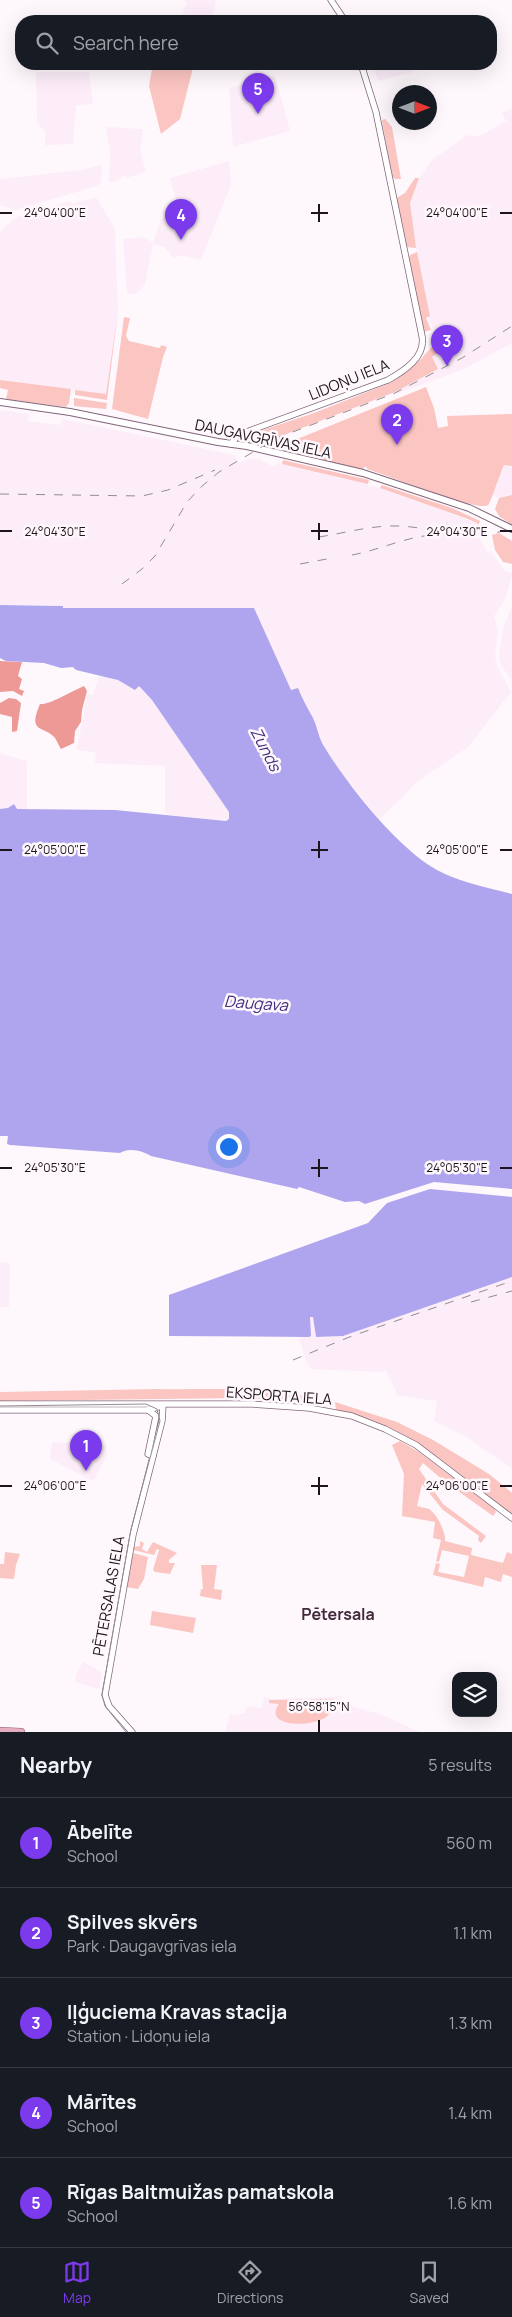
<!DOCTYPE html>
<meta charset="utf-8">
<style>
:root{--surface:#171b24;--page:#20242c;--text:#f1f3f6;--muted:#9ea1a6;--line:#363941;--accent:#7c3aed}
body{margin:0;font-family:Manrope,sans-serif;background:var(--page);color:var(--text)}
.controls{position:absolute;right:15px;bottom:15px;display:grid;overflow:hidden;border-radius:10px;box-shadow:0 5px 20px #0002}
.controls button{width:45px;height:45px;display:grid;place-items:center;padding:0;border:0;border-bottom:1px solid var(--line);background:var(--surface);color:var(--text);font:25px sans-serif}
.compass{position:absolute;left:392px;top:85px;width:45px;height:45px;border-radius:50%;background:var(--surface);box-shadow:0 5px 20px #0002;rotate:90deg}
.you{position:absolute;left:228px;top:1146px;width:18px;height:18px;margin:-12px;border:4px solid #fff;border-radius:50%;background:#1a73e8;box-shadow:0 0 0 8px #1a73e833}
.badge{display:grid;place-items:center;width:32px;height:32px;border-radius:50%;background:var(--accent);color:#fff;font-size:16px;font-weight:700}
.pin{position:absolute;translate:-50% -41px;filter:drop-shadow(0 1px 2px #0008)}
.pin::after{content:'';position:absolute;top:26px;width:18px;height:15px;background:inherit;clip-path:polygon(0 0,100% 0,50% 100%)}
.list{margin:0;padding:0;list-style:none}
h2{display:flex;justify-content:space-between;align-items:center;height:65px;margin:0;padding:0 20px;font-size:21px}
h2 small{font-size:16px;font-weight:400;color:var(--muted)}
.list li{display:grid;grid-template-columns:32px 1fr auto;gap:15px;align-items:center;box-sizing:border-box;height:90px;padding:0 20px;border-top:1px solid var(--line)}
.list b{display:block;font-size:19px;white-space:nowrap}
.list p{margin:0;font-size:16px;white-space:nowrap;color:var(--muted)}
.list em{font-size:16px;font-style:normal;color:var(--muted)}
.icon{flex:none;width:28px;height:28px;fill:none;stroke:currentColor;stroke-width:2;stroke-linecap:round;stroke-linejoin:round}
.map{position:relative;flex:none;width:512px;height:1732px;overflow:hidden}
.search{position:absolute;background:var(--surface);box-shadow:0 5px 20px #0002;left:15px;right:15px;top:15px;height:55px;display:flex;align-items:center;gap:12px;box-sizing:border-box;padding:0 18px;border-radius:20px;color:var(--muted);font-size:19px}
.sheet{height:515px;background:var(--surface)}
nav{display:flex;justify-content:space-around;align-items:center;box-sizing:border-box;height:70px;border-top:1px solid var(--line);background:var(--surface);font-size:14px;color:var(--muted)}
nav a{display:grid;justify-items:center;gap:2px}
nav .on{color:var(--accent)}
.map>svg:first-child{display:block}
</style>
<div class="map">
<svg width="512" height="1732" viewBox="0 0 512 1732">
<rect width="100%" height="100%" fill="#fef8fd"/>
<g fill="#fcedf8">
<polygon points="183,0 216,0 211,21 180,21 187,2"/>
<polygon points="372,64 414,64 413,72 378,81"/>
<polygon points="36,72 89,72 93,104 76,105 73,144 45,145 45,131 37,123"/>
<polygon points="275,75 290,131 233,147 229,88"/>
<polygon points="512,108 512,343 464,369 396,394 395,392 438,369 432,357 451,344 440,326 433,329 428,316 430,315 412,230 410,203 418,179 433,159 468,135 476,136 482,135 506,121 502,113"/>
<polygon points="106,127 143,129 140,151 146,172 129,177 124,176 121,177 120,180 109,183 110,151"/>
<polygon points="229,161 231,185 201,260 179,255 174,259 165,247 153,244 145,284 136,294 127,294 123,239 144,237 153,243 161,219 180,216 170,178"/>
<polygon points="102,165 101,182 97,186 15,210 0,205 0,179 81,170"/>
<polygon points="96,197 115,229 116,261 118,310 106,394 0,380 0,232 15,218 28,213 70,201 72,204"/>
<polygon points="0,410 29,414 28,421 60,425 63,419 230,454 235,455 239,463 251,458 262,460 262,463 264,462 275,467 277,463 368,484 368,487 374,486 477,523 475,526 475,538 479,538 488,553 491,551 505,571 512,573 506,598 494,616 498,630 495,656 497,666 511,692 468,747 414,784 403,797 379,819 339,770 322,743 312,717 298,688 291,690 53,605 0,605"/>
<polygon points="504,465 512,466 512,495 499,498 492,495"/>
<polygon points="512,605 512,681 501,665 499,655 503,630"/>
<polygon points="102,675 138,686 152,700 229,812 229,820 217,820 165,814 165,766 95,763 96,752 77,750 87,694 93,695 99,676 101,677"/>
<polygon points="0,753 27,761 27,809 0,809"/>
<polygon points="0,1262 10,1263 9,1307 0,1307"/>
<polygon points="512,1277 512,1469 468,1438 434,1421 437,1401 396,1395 396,1388 394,1388 386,1370 381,1372 310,1369 309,1364 307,1364 299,1337 303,1338 310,1317 313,1317 315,1336 322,1338 343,1336"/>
<polygon points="101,1441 101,1445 106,1445 107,1455 93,1481 50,1459 52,1443"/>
<polygon points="83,1662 102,1672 99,1689 75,1682 77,1672"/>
<polygon points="341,1695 340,1699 354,1707 380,1714 420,1732 225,1732 230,1714 239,1716 240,1713 245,1713 247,1706 262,1708 264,1697 272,1699 333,1697"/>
</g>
<g fill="#fbc5c2">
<polygon points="169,64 194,64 180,119 161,134 149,86 152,69 167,70"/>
<polygon points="385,119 392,127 401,179 395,179 391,175 382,120"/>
<polygon points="415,178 419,178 410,203 416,248 406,247 395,199 405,193"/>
<polygon points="417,252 430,316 426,318 431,330 423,332 408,259 410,255"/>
<polygon points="118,311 107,400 75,395 75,390 106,394"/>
<polygon points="124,317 130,318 126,336 129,341 159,348 162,345 167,347 163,357 148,419 112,409"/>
<polygon points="442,330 451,344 432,357 438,369 395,392 276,438 262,446 247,442 248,435 314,413 390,383 404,374 421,359 435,343"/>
<polygon points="0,380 71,389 69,403 66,407 6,399 8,390 0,388"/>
<path d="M426,387L434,408L438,428L448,426L447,416L512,414V466L504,465C500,473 491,502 488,505C479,513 382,473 367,469V467H364L363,470L322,460L318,457L320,449L275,448Z"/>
<polygon points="74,398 107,403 106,409 74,406"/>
<polygon points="283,460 369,480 368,484 282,464"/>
<polygon points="382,485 452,508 480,521 478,526 477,523 468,519 380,488"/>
<polygon points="512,495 512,525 499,516 495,509 499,498"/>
<polygon points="499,533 512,541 512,564 503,562 495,550 492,535"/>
<path d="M157,1389C208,1390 260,1386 310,1397L312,1401L242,1398L0,1401V1392Z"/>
<path d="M335,1402L397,1422L433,1440L489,1474L512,1493V1514C457,1474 406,1422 336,1410Z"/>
<path d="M400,1441L419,1452L494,1508L496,1512L493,1516L444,1481L423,1463L419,1469L443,1504L486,1536L481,1543L478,1540L479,1536L443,1510L422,1484L417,1506C420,1507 425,1508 429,1509C437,1514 446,1532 445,1541L472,1548L471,1555L503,1563L507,1552L512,1554V1577L503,1574L501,1582L485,1577L483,1587L433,1575L436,1563L440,1564L438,1572L464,1577L469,1556L442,1550L439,1562L436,1561L441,1540L433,1538L435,1522L402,1516L404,1474L392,1445Z"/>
<polygon points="140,1541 144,1543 142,1549 147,1552 153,1542 177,1553 169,1560 169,1563 175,1563 170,1574 155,1572 153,1570 159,1550 157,1549 154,1555 133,1550 133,1547 140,1546"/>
<polygon points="5,1552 20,1554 16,1565 14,1579 0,1578 0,1564 4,1564"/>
<polygon points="133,1553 148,1557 144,1579 138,1589 126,1587"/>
<polygon points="201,1565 217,1565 214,1589 222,1590 221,1600 200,1596 201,1589 203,1589"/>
<polygon points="152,1611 196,1618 193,1633 150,1625"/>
<path d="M333,1699V1702H326L329,1706V1714C320,1728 261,1729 279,1704L269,1703V1700Z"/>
</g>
<g fill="#ed9996">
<polygon points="0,661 22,662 18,676 22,679 19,689 24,691 22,696 13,691 0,692"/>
<path d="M84,686L87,691L82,710L81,722L75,731L74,743L61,749C59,746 57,741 55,738C44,725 27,734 40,704C50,705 72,691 84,686Z"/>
<polygon points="9,698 16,699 21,703 17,731 12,732 12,717 0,714 0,703"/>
</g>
<g fill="#aea5ee">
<path d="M0,605L63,606V608H254L291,690L298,688C302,698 308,709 313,718C317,726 318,735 322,743C345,782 401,854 443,873C464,883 489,888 512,894V1189L434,1182L365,1204L359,1201L345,1202L299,1187L297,1189L151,1156C143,1151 129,1147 120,1153L10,1145L7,1144L8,1136H0V809L8,808L14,804L17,809L115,810L226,821L229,819V812L152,700L139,686L135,690L118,680L76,670L73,667L61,668L44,663L6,661L0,658Z"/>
<polygon points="430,1189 512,1197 512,1277 343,1336 316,1337 313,1317 310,1317 311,1336 309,1337 169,1336 169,1295 368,1223 387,1203"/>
</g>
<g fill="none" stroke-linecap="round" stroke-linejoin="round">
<defs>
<g id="tertiary">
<polyline points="331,0 345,21"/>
<path d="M231,444L238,435L388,380C404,371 426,357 422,336L376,112L361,64"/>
<polyline points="0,1404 251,1404 309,1408 352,1416 385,1429 416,1445 512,1518"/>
<polyline points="0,1410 148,1410 161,1406"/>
<polyline points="148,1410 156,1416 148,1454 153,1456"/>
<polyline points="132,1732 109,1706 105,1695 133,1535 162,1421 163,1405"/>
</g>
<polyline id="secondary" points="0,402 70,412 218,442 247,446 363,473 469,508 512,529"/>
<polyline id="primary" points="0,1731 21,1732"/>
</defs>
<use href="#tertiary" stroke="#806579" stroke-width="7"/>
<use href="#secondary" stroke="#806579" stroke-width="8"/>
<use href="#primary" stroke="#94546b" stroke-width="8"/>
<use href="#tertiary" stroke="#fff" stroke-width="5.5"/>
<use href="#secondary" stroke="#fff" stroke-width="6"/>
<use href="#primary" stroke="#e5adc0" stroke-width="7"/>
<polyline stroke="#948c92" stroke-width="1" points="0,1406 146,1404 157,1409 160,1421 131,1529 102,1695 105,1706 126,1732"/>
<g stroke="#948c92" stroke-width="1" stroke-dasharray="9 9" stroke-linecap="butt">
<polyline points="0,494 142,496 168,490 215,470"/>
<path d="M319,537C345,533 372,525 399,526C442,528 468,544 512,528"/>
<path d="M352,555C380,550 407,536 435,535"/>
<polyline points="300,564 332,558"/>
<polyline points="122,584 142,569 155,556 187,502 201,487 219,472 277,438 395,393 462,358 512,326"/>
<polyline points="471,1302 512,1291"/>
<polyline points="293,1360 352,1336 512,1281"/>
</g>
</g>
<path fill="none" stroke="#1e141c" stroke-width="2" d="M319,204V222M0,213H12M311,213H328M500,213H512M319,523V540M0,531H12M311,531H328M500,531H512M319,841V858M0,850H12M311,850H328M500,850H512M319,1159V1177M0,1168H12M311,1168H328M500,1168H512M319,1477V1495M0,1486H12M311,1486H328M500,1486H512M319,1720V1732"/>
<g text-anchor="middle" stroke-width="5" stroke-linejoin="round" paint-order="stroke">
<g font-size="15" fill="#1e141c" stroke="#fef8fd">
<text transform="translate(349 380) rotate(-22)" y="5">LIDOŅU IELA</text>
<text transform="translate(263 439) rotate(12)" y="5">DAUGAVGRĪVAS IELA</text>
<text transform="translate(279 1396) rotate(4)" y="5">EKSPORTA IELA</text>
<text transform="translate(109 1596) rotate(-80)" y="5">PĒTERSALAS IELA</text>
</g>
<g font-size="16" font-style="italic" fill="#412e80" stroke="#fef8fd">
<text transform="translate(266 749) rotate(63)" y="6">Zunds</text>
<text transform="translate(256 1003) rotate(4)" y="6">Daugava</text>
</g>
<g font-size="16" font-weight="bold" fill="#41293b" stroke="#fef8fd">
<text x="338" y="1620">Pētersala</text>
</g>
</g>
<g font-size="12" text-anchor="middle" fill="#1e141c" stroke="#fef8fd" stroke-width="5" stroke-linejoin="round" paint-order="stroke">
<text x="457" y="217">24°04'00"E</text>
<text x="55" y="217">24°04'00"E</text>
<text x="55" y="536">24°04'30"E</text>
<text x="457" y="536">24°04'30"E</text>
<text x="457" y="854">24°05'00"E</text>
<text x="55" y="854">24°05'00"E</text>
<text x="457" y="1172">24°05'30"E</text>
<text x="55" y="1172">24°05'30"E</text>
<text x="55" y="1490">24°06'00"E</text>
<text x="457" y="1490">24°06'00"E</text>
<text x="319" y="1711">56°58'15"N</text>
</g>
</svg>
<div class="controls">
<button><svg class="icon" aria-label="layers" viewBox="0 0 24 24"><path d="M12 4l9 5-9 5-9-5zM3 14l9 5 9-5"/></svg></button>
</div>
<svg class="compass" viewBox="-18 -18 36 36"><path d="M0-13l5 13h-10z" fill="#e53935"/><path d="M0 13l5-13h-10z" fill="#9ea1a6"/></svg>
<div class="you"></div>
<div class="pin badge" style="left:86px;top:1471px">1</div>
<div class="pin badge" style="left:397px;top:445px">2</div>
<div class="pin badge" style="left:447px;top:366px">3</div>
<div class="pin badge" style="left:181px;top:240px">4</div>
<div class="pin badge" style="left:258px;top:114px">5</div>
<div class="search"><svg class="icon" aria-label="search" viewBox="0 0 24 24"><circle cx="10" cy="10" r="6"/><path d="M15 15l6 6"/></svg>Search here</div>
</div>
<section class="sheet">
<h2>Nearby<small>5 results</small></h2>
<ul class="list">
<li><span class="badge">1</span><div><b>Ābelīte</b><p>School</p></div><em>560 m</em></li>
<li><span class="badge">2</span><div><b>Spilves skvērs</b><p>Park · Daugavgrīvas iela</p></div><em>1.1 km</em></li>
<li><span class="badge">3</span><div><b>Iļģuciema Kravas stacija</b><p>Station · Lidoņu iela</p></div><em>1.3 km</em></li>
<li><span class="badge">4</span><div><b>Mārītes</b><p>School</p></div><em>1.4 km</em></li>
<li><span class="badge">5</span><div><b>Rīgas Baltmuižas pamatskola</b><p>School</p></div><em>1.6 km</em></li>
</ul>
</section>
<nav>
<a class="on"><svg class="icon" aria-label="map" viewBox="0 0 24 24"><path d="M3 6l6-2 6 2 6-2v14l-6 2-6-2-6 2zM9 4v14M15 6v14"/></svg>Map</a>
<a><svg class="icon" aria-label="directions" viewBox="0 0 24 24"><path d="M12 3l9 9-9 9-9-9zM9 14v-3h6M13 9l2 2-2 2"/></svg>Directions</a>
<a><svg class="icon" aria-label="saved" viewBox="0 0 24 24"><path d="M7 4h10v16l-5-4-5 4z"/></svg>Saved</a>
</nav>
